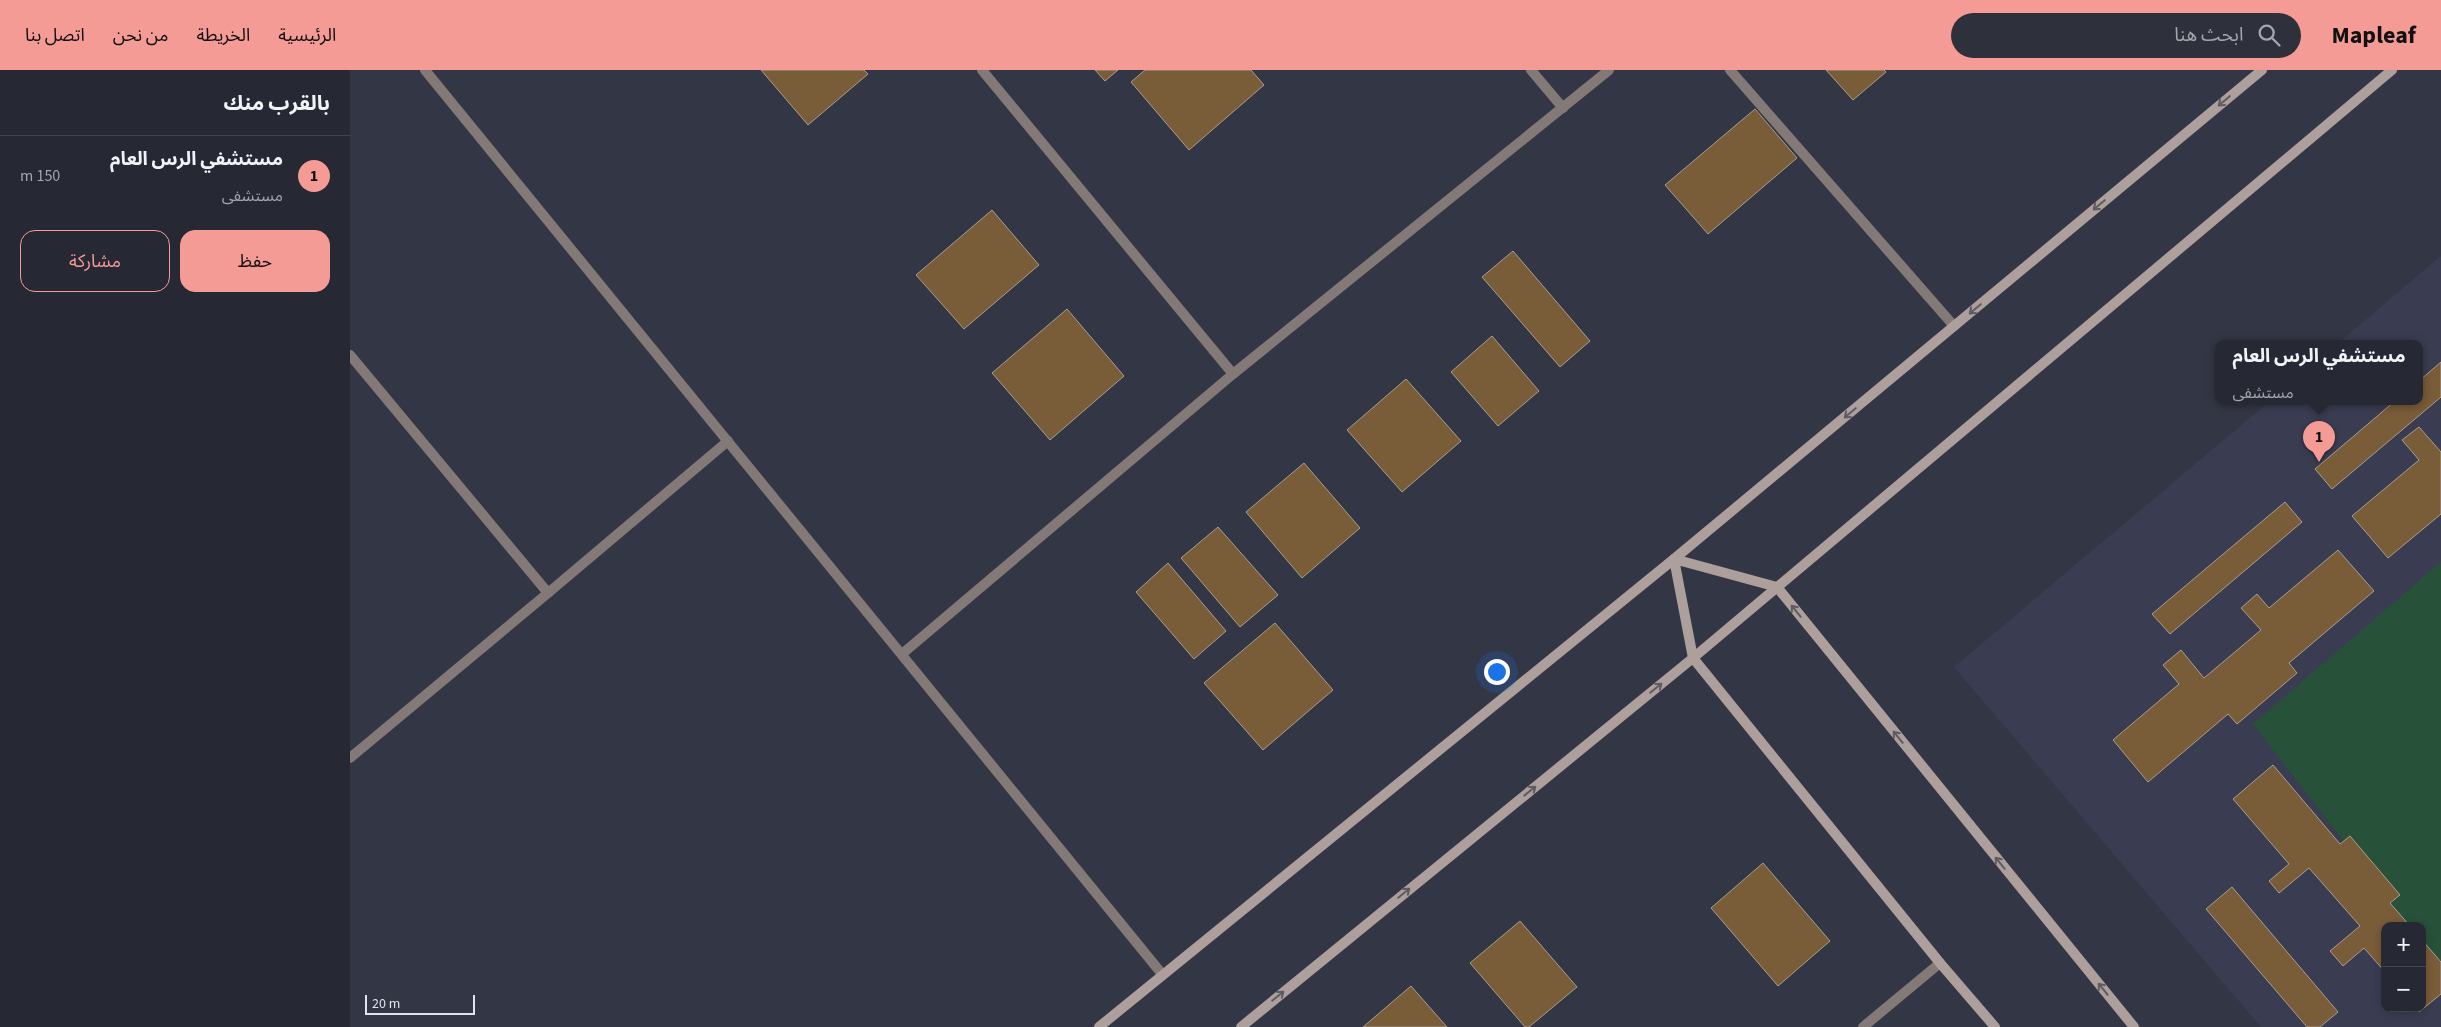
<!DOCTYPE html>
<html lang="ar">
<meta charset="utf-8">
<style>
:root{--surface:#262833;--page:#2e303b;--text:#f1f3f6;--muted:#a4a6ac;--line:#42444e;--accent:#f59b96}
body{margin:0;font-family:"Source Sans 3","Noto Sans Arabic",sans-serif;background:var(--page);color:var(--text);direction:rtl}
.controls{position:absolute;right:15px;bottom:15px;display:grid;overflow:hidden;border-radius:10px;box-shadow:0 2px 8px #0003}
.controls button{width:45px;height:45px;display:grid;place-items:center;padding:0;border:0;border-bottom:1px solid var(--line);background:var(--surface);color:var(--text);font:25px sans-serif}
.scale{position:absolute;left:15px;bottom:12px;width:110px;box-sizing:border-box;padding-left:5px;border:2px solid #e2e4ed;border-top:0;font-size:14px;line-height:18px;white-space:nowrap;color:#e2e4ed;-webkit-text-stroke:4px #333644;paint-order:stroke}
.you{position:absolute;left:1146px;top:601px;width:18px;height:18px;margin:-12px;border:4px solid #fff;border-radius:50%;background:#1a73e8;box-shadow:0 0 0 8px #1a73e833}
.badge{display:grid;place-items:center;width:32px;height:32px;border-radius:50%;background:var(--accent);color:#111;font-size:16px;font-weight:700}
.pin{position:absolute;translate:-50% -41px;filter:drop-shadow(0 1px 2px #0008)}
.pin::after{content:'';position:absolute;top:26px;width:18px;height:15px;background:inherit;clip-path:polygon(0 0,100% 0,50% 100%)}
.popup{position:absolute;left:1865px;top:270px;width:208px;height:65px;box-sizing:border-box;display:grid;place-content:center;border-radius:10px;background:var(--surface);filter:drop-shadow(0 1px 4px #0005);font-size:16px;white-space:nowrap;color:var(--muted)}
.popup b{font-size:19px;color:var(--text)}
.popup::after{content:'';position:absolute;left:50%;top:100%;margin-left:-10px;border:10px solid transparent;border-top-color:var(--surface)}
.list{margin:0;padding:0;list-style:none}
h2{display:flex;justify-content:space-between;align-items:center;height:65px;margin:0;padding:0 20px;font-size:21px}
h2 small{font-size:16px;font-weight:400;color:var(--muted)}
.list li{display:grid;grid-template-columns:32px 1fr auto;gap:15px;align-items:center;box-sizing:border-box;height:80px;padding:0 20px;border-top:1px solid var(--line)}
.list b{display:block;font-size:19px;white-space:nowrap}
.list p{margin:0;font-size:16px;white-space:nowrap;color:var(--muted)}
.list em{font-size:16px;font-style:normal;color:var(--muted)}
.actions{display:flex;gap:10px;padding:15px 20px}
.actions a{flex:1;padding:11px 0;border:1px solid var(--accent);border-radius:15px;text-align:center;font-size:18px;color:var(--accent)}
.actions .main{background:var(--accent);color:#111}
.icon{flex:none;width:28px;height:28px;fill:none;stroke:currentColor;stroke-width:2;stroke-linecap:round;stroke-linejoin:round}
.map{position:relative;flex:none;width:2091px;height:957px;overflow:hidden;direction:ltr}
header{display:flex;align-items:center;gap:30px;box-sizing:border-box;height:70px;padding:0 25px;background:var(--accent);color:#111}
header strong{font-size:24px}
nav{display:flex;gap:28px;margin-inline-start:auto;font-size:18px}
.search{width:350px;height:45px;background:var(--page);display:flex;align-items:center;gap:12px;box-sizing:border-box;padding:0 18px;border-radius:28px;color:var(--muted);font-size:19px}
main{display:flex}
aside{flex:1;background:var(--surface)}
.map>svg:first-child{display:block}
</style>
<header>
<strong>Mapleaf</strong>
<div class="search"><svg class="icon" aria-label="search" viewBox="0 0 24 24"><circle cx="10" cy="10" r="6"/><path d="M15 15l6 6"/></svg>ابحث هنا</div>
<nav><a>الرئيسية</a><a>الخريطة</a><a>من نحن</a><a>اتصل بنا</a></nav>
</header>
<main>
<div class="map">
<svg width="2091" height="957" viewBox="0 0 2091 957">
<rect width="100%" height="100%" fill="#333644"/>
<path fill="#3a3d51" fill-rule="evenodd" d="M2091,186V957H1911L1604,597L1920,331H2069V273H1988ZM2035,856H2072V938H2035Z"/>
<polygon fill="#285139" points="2091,492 2091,898 2072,874 2072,856 2059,856 1903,654"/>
<g fill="#795c38" stroke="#aa9d8f">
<polygon points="411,0 514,0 518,4 458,55"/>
<polygon points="745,0 768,0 755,11"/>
<polygon points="795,0 901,0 914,15 839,80 781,12"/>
<polygon points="1476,0 1534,0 1536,2 1503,30"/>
<polygon points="1405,39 1447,88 1358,164 1315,115"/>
<polygon points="642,140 689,195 614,259 566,205"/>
<polygon points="1163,181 1240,271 1210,297 1132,207"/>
<polygon points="717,239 774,306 700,370 642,303"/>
<polygon points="1142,266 1189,321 1148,356 1101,302"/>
<polygon points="2091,292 2091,327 1982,419 1965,399 2045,331 2069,331 2069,311"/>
<polygon points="1056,309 1111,371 1052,422 997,360"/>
<polygon points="2069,357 2091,382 2091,444 2038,488 2002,446 2069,390 2052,370"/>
<polygon points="954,393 1010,458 952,508 896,442"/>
<polygon points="1935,432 1952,452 1820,564 1802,544"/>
<polygon points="868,457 928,525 890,557 831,488"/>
<polygon points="1988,480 2024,521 1939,593 1947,603 1887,654 1878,644 1798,712 1763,670 1829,614 1813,595 1831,580 1854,608 1911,560 1891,538 1907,524 1919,538"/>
<polygon points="818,493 876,561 844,589 786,522"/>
<polygon points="925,553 983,620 913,680 854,613"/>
<polygon points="1923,695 1990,774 2000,766 2050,825 2040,833 2060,856 2035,856 2035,902 2014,878 1993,896 1980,881 2010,856 1959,798 1929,823 1919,811 1939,794 1883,729"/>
<polygon points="1413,793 1480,871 1428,916 1361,838"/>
<polygon points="1882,817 1988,942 1970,957 1957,957 1856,839"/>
<polygon points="1170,851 1227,917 1179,957 1175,957 1120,893"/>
<polygon points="2072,870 2091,892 2091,924 2069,942 2065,938 2072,938"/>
<polygon points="1061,916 1097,957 1013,957"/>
</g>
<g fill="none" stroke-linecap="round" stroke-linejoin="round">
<g stroke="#837a78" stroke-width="10">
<polyline points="75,0 812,904"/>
<polyline points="632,0 883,304"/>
<polyline points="1181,0 1213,38"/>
<polyline points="1380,0 1604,256"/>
<polyline points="0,285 198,523 378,371"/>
<polyline points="552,584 883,304 1259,0"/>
<polyline points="0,688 198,523"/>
<polyline points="1513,957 1590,893"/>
</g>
<g stroke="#ada09c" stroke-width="10">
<polyline points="749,957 1324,489 1912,0"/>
<polyline points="891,957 1343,588 2042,0"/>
<polyline points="1645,957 1590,893 1343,588 1324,489 1427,517 1784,957"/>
</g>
</g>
<defs><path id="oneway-shaft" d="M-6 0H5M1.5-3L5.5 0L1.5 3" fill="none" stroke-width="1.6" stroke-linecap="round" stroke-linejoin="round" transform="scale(1.25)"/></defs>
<g stroke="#5e5b63">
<use href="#oneway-shaft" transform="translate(1874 31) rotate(140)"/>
<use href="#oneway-shaft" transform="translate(1749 135) rotate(140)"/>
<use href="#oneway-shaft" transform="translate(1625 239) rotate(140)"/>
<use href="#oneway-shaft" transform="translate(1500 343) rotate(140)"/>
<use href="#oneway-shaft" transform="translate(1446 541) rotate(-129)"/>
<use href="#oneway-shaft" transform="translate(1306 618) rotate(-39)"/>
<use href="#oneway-shaft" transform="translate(1548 667) rotate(-129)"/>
<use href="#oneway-shaft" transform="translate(1180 721) rotate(-39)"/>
<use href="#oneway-shaft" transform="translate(1650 793) rotate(-129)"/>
<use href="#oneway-shaft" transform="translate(1054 823) rotate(-39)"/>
<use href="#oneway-shaft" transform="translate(1753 919) rotate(-129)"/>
<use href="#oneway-shaft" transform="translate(928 926) rotate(-39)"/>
</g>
</svg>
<div class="controls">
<button>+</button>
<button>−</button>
</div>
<div class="scale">20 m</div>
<div class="you"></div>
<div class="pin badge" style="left:1969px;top:392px">1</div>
<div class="popup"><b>مستشفي الرس العام</b>مستشفى</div>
</div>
<aside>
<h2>بالقرب منك<small></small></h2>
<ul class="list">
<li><span class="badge">1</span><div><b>مستشفي الرس العام</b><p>مستشفى</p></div><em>150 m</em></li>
</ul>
<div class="actions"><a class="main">حفظ</a><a>مشاركة</a></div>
</aside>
</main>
